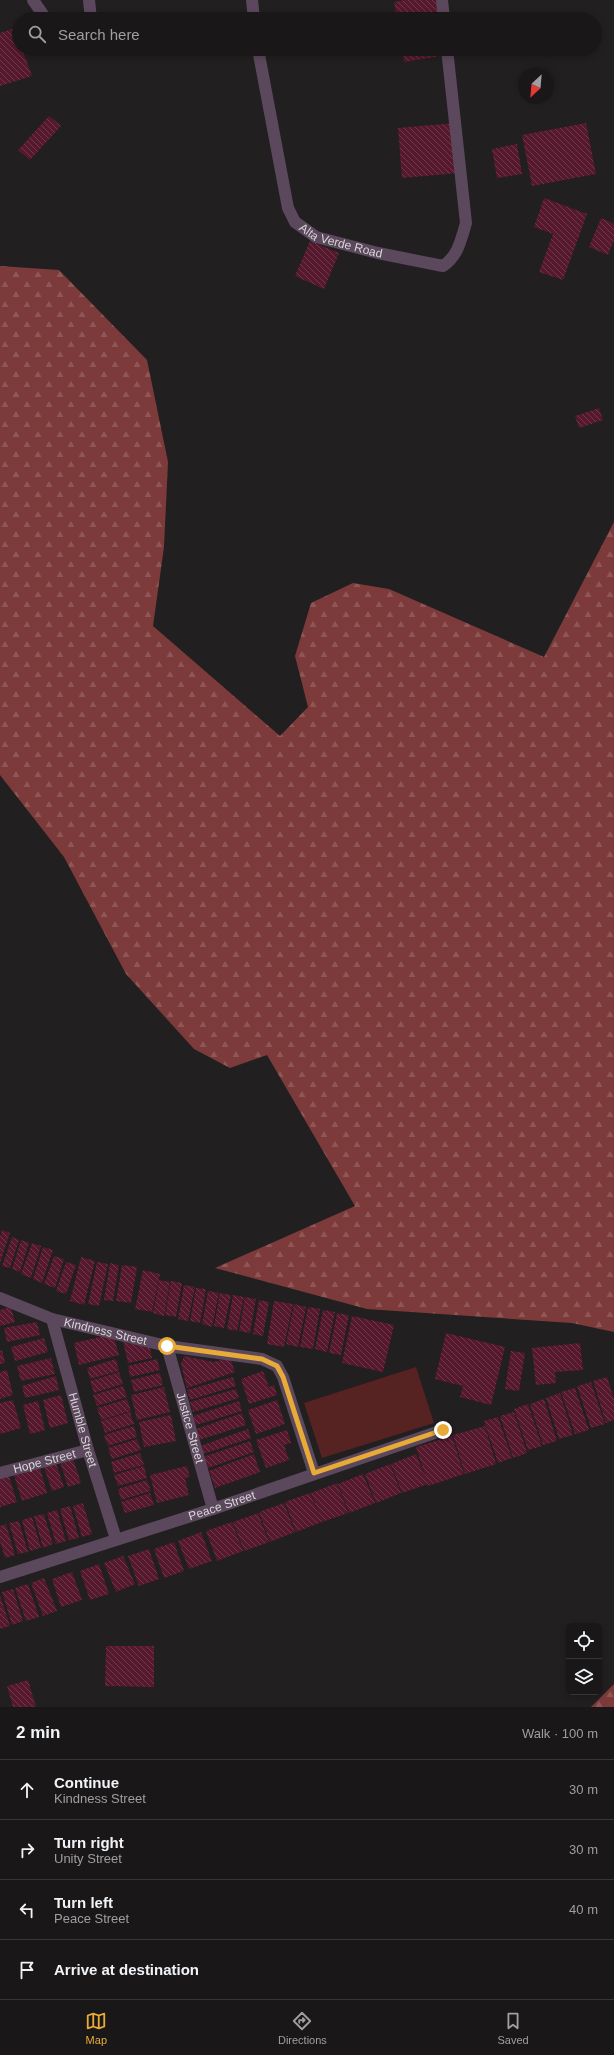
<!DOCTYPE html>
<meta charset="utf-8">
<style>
:root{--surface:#191718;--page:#262425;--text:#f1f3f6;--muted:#9f9fa2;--line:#373637;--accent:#e8ab37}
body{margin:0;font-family:Helvetica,sans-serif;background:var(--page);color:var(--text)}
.controls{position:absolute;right:12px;bottom:12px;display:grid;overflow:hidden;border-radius:6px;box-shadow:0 2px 6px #0003}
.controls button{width:36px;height:36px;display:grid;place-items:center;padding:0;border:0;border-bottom:1px solid var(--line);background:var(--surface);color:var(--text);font:20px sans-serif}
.compass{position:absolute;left:518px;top:68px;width:36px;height:36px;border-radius:50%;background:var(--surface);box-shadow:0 2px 6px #0003;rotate:206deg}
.stop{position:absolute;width:12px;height:12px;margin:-9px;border:3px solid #e8ab37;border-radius:50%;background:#fff}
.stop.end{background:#e8ab37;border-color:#fff;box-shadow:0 1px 4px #0008}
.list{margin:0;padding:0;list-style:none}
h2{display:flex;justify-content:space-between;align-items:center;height:52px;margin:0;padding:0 16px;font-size:17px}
h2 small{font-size:13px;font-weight:400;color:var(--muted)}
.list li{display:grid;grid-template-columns:26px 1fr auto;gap:12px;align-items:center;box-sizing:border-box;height:60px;padding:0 16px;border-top:1px solid var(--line)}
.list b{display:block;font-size:15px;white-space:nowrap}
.list p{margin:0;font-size:13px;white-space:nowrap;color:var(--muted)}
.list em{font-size:13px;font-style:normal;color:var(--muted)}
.icon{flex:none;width:22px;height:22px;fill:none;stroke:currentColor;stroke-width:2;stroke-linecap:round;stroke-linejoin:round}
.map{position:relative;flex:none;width:614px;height:1707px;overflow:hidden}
.search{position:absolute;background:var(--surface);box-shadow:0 2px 6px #0003;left:12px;right:12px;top:12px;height:44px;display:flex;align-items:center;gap:10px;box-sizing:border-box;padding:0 14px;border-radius:22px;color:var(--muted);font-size:15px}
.sheet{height:292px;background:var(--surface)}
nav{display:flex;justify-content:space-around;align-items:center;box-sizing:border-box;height:56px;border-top:1px solid var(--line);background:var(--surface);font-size:11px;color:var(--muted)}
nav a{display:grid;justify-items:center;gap:2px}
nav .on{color:var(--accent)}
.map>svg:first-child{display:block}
</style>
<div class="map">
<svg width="614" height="1707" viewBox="0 0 614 1707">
<defs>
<pattern id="forest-firs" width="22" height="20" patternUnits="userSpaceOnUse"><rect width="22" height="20" fill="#7d3a3a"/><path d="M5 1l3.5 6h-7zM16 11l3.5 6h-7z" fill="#8f5656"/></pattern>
<pattern id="building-back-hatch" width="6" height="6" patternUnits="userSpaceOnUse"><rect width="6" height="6" fill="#55182d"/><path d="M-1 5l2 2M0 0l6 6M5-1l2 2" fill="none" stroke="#6d394b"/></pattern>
</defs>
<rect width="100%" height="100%" fill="#211f20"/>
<g fill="url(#forest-firs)">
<polygon points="0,266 59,270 147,360 168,462 164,547 153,626 280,736 308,707 295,656 311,603 353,583 389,589 544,657 614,522 614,1332 572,1323 367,1309 215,1268 355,1206 267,1055 230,1068 194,1049 126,974 64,857 0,775"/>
<polygon points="614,1684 614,1707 591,1707"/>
</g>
<polygon fill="#572222" points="416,1367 434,1423 322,1458 304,1403"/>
<g fill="url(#building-back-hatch)">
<polygon points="405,0 437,0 440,19 397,19 394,2"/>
<polygon points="15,28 19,40 19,49 22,49 32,76 0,86 0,33"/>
<polygon points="402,49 446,49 447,55 404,62"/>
<polygon points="49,116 61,126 30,160 18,150"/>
<polygon points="455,123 459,173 402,178 398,128"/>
<polygon points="586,123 596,174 532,186 522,135"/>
<polygon points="517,144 522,174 497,178 492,149"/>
<polygon points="544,198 587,214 563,280 539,272 553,234 534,227"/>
<polygon points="601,218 614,224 614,240 608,255 589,247"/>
<polygon points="310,241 339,253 324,289 295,276"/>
<polygon points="599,408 603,420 579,428 575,416"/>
<polygon points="2,1230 10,1233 0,1263 0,1237"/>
<polygon points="12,1237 19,1240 10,1268 2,1266"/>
<polygon points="21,1240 29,1243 20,1272 12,1269"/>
<polygon points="32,1243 41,1246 31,1278 21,1274"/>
<polygon points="43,1247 53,1250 42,1283 33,1279"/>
<polygon points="54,1256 64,1259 55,1288 44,1284"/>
<polygon points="81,1257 95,1261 84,1305 70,1301"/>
<polygon points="66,1262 76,1265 66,1294 56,1291"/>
<polygon points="97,1262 108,1264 99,1306 88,1304"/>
<polygon points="110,1263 119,1265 113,1301 104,1300"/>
<polygon points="122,1265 137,1267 131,1303 116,1301"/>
<polygon points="143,1270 160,1274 152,1312 135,1309"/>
<polygon points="159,1280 170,1282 164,1316 153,1313"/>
<polygon points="171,1281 182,1283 176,1317 165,1315"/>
<polygon points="184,1285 195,1287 188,1321 178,1319"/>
<polygon points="196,1288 206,1289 200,1323 190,1321"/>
<polygon points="208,1291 219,1293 212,1327 202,1324"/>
<polygon points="220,1293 231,1295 224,1328 214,1326"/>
<polygon points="233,1295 244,1297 237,1331 227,1329"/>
<polygon points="245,1297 256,1299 250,1333 239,1331"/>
<polygon points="259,1300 269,1302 263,1336 253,1334"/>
<polygon points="274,1301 293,1304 284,1347 267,1344"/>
<polygon points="294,1304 306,1307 298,1347 286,1344"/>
<polygon points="11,1307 15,1322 0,1326 0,1310"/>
<polygon points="308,1307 320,1309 313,1349 300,1347"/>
<polygon points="323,1310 335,1312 327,1352 315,1349"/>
<polygon points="337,1313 349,1315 341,1355 329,1353"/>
<polygon points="352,1316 394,1325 383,1372 342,1363"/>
<polygon points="37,1322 40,1335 7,1342 4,1328"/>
<polygon points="446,1333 505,1347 491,1405 460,1397 463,1386 435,1379"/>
<polygon points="113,1334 119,1355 79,1365 74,1343"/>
<polygon points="44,1338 48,1352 15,1361 11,1347"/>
<polygon points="123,1342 150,1348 152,1358 128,1363"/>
<polygon points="580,1343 583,1370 555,1372 556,1383 536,1385 532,1348"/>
<polygon points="2,1350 5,1363 0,1364 0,1351"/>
<polygon points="511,1351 525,1353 519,1391 505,1389"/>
<polygon points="184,1356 213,1362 230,1358 235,1372 187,1388 181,1364"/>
<polygon points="51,1358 55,1374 21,1381 17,1366"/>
<polygon points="116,1359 119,1371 90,1379 87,1368"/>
<polygon points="157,1359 160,1370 130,1377 128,1366"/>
<polygon points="7,1370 13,1395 0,1399 0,1372"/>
<polygon points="263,1371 269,1387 274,1385 277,1395 249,1404 241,1379"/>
<polygon points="119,1372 123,1384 94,1393 90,1381"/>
<polygon points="160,1373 163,1385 134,1392 131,1380"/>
<polygon points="56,1376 59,1390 25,1398 22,1386"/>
<polygon points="233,1377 236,1386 190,1400 187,1390"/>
<polygon points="607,1377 614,1399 614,1420 606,1423 593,1381"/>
<polygon points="591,1382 605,1424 591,1428 577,1386"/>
<polygon points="123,1386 127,1397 97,1406 93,1395"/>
<polygon points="164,1387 170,1412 137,1420 131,1395"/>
<polygon points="575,1388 589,1430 575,1434 561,1392"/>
<polygon points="236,1389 239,1398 193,1412 190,1402"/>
<polygon points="560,1393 573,1435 559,1439 546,1398"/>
<polygon points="61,1395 68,1423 50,1428 43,1400"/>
<polygon points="127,1399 131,1411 101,1420 97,1408"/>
<polygon points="544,1399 557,1441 543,1445 530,1404"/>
<polygon points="13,1400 21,1428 0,1434 0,1403"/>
<polygon points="277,1400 285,1424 256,1434 248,1410"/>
<polygon points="38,1401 45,1430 30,1434 23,1405"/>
<polygon points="239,1401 242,1411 196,1425 193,1416"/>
<polygon points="528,1404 542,1446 528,1450 514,1409"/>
<polygon points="130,1412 134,1424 105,1433 101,1421"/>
<polygon points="514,1412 527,1453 513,1458 500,1416"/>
<polygon points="242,1413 246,1425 199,1440 196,1429"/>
<polygon points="171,1415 176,1441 144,1447 139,1422"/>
<polygon points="498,1417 512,1458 498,1463 484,1421"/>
<polygon points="134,1426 137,1437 108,1446 104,1435"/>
<polygon points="485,1426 496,1464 465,1474 453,1435"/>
<polygon points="248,1429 251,1438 203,1454 200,1446"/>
<polygon points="287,1430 291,1443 284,1445 289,1460 266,1468 256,1440"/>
<polygon points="452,1436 464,1474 428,1486 428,1484 402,1493 391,1464 416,1454 426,1479 416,1447"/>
<polygon points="137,1439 141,1450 112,1459 108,1448"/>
<polygon points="250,1441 254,1452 208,1468 203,1457"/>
<polygon points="140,1453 144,1465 114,1473 111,1462"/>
<polygon points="254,1454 260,1472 215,1488 209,1471"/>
<polygon points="73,1458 81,1483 68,1487 60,1462"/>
<polygon points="56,1463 64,1487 52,1491 44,1467"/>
<polygon points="39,1464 47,1493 22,1501 13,1472"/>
<polygon points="390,1464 401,1493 376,1503 365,1474"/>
<polygon points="144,1466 147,1478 118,1486 114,1475"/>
<polygon points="187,1466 190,1477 185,1478 189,1495 157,1503 150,1475"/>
<polygon points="8,1473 17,1502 0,1507 0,1476"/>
<polygon points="363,1474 375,1503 349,1513 338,1484"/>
<polygon points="147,1480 151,1491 121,1500 118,1489"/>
<polygon points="337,1483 348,1513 322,1522 311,1493"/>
<polygon points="150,1493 154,1505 125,1513 121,1502"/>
<polygon points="310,1493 322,1522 296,1532 285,1502"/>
<polygon points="83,1503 92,1534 82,1537 73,1506"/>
<polygon points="284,1503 295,1532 270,1542 259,1512"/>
<polygon points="70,1506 79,1538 69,1540 60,1509"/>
<polygon points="57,1510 66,1541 56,1544 47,1513"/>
<polygon points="258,1513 269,1542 244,1551 233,1522"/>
<polygon points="44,1514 53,1544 43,1548 34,1516"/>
<polygon points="32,1517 41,1548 30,1551 22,1520"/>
<polygon points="19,1521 28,1552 18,1554 9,1523"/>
<polygon points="232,1522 243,1551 217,1561 206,1531"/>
<polygon points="6,1524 15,1555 5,1558 0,1541 0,1526"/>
<polygon points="201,1532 212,1561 189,1569 178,1541"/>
<polygon points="174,1542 184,1571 164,1578 154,1549"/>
<polygon points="149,1549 159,1579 139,1586 128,1556"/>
<polygon points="123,1556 135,1584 116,1592 104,1563"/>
<polygon points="99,1564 109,1594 90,1600 80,1571"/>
<polygon points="72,1572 82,1600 61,1607 52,1579"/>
<polygon points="44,1578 57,1611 43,1616 31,1583"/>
<polygon points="28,1584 39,1617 26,1621 15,1588"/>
<polygon points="13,1589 23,1621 12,1625 2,1592"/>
<polygon points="0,1595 10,1626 0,1629"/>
<polygon points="106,1646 154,1646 154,1687 105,1686"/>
<polygon points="28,1680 36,1707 13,1707 7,1686"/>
</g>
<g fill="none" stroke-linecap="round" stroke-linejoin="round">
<g stroke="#5c485d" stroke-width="12">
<polyline points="33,0 46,19"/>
<polyline points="89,0 91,19"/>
<polyline points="252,0 254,19"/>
<polyline points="442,0 444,19"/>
<path id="s1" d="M258,49L288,208L295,222L316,237L378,253L443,266C458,256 461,240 466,223L447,49"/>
<path id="s2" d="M0,1298L52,1319L167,1346L262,1359L277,1366L283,1377L314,1473"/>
<path id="s3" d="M52,1319L88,1450L116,1539"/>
<path id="s4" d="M167,1346L213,1509"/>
<path id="s5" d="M0,1473L88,1450"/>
<path id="s6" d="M0,1577L213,1509L443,1430"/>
</g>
</g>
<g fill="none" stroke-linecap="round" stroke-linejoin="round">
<polyline stroke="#e8ab37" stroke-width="5" points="167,1346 262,1359 277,1366 283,1377 314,1473 443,1430"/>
</g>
<g text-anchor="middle" stroke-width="4" stroke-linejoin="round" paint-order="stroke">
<g font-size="12" fill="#d8d6d7" stroke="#0a090a">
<text dy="4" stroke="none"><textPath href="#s1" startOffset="228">Alta Verde Road</textPath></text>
<text dy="4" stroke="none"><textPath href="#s2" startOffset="111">Kindness Street</textPath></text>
<text dy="4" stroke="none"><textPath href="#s4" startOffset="85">Justice Street</textPath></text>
<text dy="4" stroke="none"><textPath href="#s3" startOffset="115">Humble Street</textPath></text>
<text dy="4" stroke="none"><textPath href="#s5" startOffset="46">Hope Street</textPath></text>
<text dy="4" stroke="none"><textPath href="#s6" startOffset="233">Peace Street</textPath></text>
</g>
</g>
</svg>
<div class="controls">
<button><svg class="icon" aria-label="locate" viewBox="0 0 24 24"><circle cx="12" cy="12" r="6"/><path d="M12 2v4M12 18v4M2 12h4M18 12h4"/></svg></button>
<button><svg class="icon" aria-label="layers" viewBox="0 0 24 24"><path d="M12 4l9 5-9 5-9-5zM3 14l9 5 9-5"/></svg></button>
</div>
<svg class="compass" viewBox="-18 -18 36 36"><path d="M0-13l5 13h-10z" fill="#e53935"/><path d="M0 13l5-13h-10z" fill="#9f9fa2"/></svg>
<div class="stop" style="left:167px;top:1346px"></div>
<div class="stop end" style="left:443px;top:1430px"></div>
<div class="search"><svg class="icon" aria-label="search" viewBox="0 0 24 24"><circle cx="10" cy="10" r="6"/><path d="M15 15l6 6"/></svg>Search here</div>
</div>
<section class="sheet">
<h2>2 min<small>Walk · 100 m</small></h2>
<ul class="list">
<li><svg class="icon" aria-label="ahead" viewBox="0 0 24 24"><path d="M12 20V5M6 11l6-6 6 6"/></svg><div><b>Continue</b><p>Kindness Street</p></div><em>30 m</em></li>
<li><svg class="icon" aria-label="right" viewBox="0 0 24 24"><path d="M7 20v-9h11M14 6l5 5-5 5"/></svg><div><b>Turn right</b><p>Unity Street</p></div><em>30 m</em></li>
<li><svg class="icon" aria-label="left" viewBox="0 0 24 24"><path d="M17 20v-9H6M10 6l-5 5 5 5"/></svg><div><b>Turn left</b><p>Peace Street</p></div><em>40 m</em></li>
<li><svg class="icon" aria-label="arrive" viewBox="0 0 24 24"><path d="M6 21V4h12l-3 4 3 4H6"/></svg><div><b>Arrive at destination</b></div></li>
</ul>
</section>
<nav>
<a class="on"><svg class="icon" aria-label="map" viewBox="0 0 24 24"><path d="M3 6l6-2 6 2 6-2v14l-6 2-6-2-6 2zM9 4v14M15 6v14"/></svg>Map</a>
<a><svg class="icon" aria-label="directions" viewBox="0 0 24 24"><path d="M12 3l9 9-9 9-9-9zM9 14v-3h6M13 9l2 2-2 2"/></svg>Directions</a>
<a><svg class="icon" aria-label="saved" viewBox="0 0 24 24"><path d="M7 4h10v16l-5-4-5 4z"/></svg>Saved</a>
</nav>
